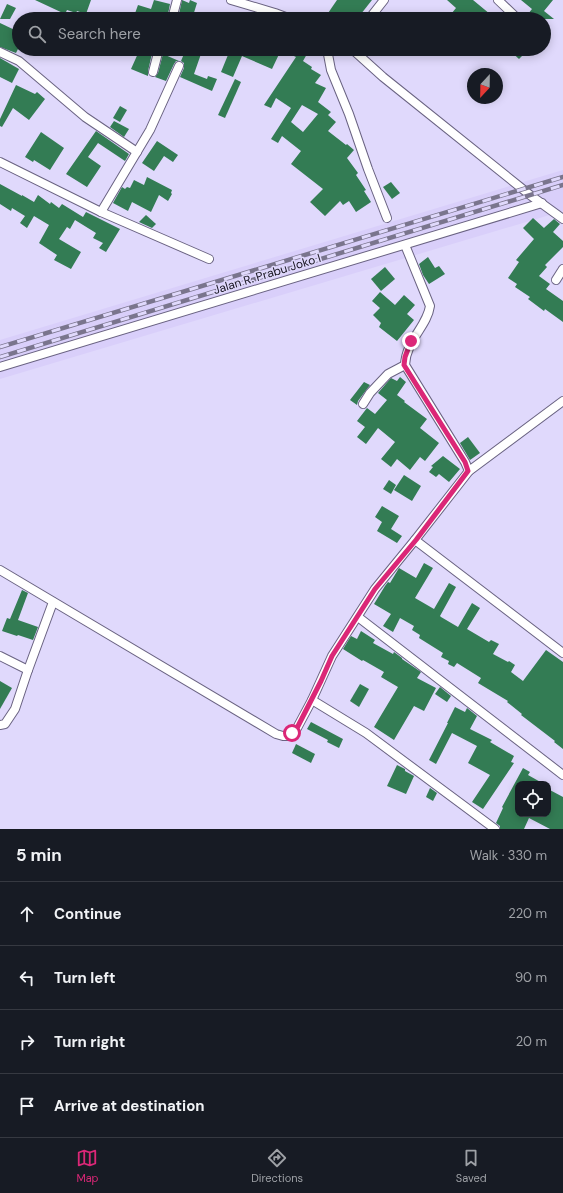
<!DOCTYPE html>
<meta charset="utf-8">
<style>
:root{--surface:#171b24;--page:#20242c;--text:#f1f3f6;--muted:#9ea1a6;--line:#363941;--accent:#db2777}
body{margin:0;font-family:"DM Sans",sans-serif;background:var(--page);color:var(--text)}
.controls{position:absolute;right:12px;bottom:12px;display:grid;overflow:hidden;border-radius:8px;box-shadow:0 2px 10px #0003}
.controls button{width:36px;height:36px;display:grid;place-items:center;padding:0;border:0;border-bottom:1px solid var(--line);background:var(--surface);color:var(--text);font:20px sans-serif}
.compass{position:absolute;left:467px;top:68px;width:36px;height:36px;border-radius:50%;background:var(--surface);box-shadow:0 2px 10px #0003;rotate:202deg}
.stop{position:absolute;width:12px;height:12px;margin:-9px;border:3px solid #db2777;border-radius:50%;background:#fff}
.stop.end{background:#db2777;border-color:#fff;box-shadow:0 1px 4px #0008}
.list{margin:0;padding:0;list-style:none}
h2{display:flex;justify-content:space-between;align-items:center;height:52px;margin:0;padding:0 16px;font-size:17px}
h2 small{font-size:13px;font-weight:400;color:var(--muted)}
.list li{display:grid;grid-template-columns:26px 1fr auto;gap:12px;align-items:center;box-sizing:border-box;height:64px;padding:0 16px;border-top:1px solid var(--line)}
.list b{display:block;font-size:15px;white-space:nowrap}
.list em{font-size:13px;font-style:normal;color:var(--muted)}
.icon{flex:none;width:22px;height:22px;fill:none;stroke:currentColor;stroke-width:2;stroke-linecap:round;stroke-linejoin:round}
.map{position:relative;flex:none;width:563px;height:829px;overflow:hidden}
.search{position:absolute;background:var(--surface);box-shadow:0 2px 10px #0003;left:12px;right:12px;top:12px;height:44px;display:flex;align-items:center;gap:10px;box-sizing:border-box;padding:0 14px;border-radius:22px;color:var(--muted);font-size:15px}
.sheet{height:308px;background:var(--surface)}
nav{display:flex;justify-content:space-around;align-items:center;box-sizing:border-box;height:56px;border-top:1px solid var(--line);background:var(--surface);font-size:11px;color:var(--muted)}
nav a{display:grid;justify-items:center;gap:2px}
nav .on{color:var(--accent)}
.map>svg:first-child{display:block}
</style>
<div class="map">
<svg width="563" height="829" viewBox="0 0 563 829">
<rect width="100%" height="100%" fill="#e0d9fc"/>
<polygon fill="#d9cffa" points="563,170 563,211 0,379 0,340"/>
<g fill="#337c54" fill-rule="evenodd">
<polygon points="35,0 91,0 86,14 77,11 76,13 67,10 65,14"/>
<polygon points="154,0 170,4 167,19 133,19 138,5 151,9"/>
<polygon points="182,0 189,3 190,0 197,3 192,19 178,19"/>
<polygon points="337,0 372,0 357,19 324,19"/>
<polygon points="447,0 473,0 496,19 447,19 456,8"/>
<polygon points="521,0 553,0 544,11 554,19 524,19 532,9"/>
<polygon points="7,4 16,8 10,19 0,19"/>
<polygon points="0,23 19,32 19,47 16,53 0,47"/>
<polygon points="140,49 153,49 148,71 148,76 131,69"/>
<polygon points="186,49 196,49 202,51 194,74 207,79 208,76 217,79 212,91 180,77 184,68 184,63 181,61"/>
<path d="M227,49H300L307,54L303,61L312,67L311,69L321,75L315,83L326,88L318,102L331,112L328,115L336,122L328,131L346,145L347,144L354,150L347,158L358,173L356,175L366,190L364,191L371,202L356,212L349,201L343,205L340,201L325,216L310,202L323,189L291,164L301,151L282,136L278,143L271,139L291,108L276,98L271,108L264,105L296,57L281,50L272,69L242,56L233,77L221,72L230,50ZM302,105L318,114L303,132L291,122Z"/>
<polygon points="508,49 529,49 519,59"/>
<polygon points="163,54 179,61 176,61 174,64 166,81 155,77 158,73"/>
<polygon points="0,58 19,69 12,83 0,77"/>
<polygon points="235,79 241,82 225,118 218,115"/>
<polygon points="16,85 35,94 37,92 45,99 29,120 13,108 2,127 0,126 0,119"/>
<polygon points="120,106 127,110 120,122 113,118"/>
<polygon points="114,121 129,129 124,137 110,127"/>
<polygon points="96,131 129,154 125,161 98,143 88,157 101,166 87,187 66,174"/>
<polygon points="41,132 64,148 50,170 34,160 33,162 25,157"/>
<polygon points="157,141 178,155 173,162 164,156 154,171 142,163"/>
<polygon points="147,177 172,190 171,193 172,194 168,201 159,195 151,212 132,202 128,211 113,203 122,187 125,189 127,187 130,188 134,180 144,185"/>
<polygon points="391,182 400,193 392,199 383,187"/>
<polygon points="0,184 22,196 22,195 34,202 38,195 50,204 51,202 59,208 62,204 83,217 86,212 120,229 106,252 99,248 103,243 93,238 96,233 75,220 70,229 67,227 59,239 81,252 71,269 54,260 57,255 39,243 49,225 34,216 27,228 20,223 25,216 12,208 11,211 0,204"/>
<polygon points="146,215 156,224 152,228 139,222"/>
<polygon points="533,218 544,228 545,227 554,219 560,224 553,232 563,241 563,247 545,265 547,267 539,276 550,284 546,289 563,301 563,322 545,309 544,311 528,299 530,297 515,287 517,284 508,278 519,262 516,260 534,239 523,228"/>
<polygon points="428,257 435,268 439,266 445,274 429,284 423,275 419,264"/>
<polygon points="385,267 395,279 381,291 371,279"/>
<polygon points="380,292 395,305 404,295 415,305 407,314 414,320 397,341 379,327 381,323 373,315 380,308 372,301"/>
<polygon points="400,377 406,382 397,395 405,401 404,402 427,419 420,428 439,443 425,461 420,457 410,470 397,459 391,467 381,459 395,442 378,428 366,444 357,437 365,427 357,421 367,408 375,414 387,400 378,393 391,378 397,381"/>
<polygon points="364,382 370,385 358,401 357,405 350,400"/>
<polygon points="468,437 480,453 470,460 460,443"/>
<polygon points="443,456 460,469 449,482 439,474 436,477 429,472 433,467 431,466"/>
<polygon points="404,475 421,486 412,501 394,490"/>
<polygon points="389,480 396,485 391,494 383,489"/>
<polygon points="382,506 399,516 391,529 402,536 397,543 377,531 382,522 375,517"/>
<polygon points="424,563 433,568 415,598 434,609 449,583 456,587 440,616 441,617 458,627 472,603 480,608 467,629 489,642 491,640 499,644 493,654 508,662 509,661 515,665 511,672 523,681 546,650 563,662 563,749 554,742 555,741 521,715 522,714 507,702 508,701 478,683 481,678 457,663 454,667 448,664 449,661 441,657 443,653 419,638 420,635 412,630 414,626 400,618 393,632 383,626 391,614 374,604 385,586 388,582 390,583 399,568 416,578"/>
<polygon points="22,590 28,593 18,620 38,627 33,640 18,635 17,636 2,631 7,618 10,619"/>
<polygon points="361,631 375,640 373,643 393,654 394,652 402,658 402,659 421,672 417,678 436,688 424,711 414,706 394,740 374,727 398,687 381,677 384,672 363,660 362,661 343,649 351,636 357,639"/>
<polygon points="0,681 12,688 0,709"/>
<polygon points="360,684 369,689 359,707 350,701"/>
<polygon points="440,687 451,696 447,702 435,694"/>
<polygon points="455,707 465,712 467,708 477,716 470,729 492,740 490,742 514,756 511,762 514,763 483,809 472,802 490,775 468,763 477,746 452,733 436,764 429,760 448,723 447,723"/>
<polygon points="311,722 343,739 339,748 327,742 328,740 307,729"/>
<polygon points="296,744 315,754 311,763 292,753"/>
<polygon points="397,765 405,769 405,771 414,776 406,794 387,786"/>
<polygon points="523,768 530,772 528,775 544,784 518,784 518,814 548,814 548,789 563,797 563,829 550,829 529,818 524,829 500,829 500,826 496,823 503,808 502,807"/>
<polygon points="430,788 437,793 433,801 426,797"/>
</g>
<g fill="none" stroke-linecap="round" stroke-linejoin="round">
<defs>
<g id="street">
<polyline points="231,0 275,13 291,19"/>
<polyline points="498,0 518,19"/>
<polyline points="172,19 177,0"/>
<polyline points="369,19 384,0"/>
<polyline points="327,49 331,70 349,114 368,169 387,218"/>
<polyline points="352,49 383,77 530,195 563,219"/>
<polyline points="0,52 19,61 85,117 137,152"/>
<polyline points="153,72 159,49"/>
<polyline points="0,162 101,212 209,259"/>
<polyline points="101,212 150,130 179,66"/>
<polyline points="556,280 563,269"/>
<polyline points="0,367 542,203"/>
<polyline points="363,404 370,393 388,374 405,365"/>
<polyline points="469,471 563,401"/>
<polyline points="415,540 563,653"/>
<path d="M0,570L276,734L283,736H287L296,730L312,700L332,656L375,589L415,540L469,471L465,462L405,365C406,340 427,327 430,306L405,245"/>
<polyline points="358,617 563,775"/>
<polyline points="0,656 28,670"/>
<polyline points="312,700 366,733 495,829"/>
<polyline points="0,725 5,724 15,709 28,670 53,602"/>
</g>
</defs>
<use href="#street" stroke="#6a6382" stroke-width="10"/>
<use href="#street" stroke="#fff" stroke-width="8"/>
<defs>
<g id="rail">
<polyline points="0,347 563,177"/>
<polyline points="0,357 563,185"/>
</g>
</defs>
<use href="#rail" stroke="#7a758d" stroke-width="4.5"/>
<use href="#rail" stroke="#e0d9fc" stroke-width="3" stroke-dasharray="9" stroke-linecap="butt"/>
</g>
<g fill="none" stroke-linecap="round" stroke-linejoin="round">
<polyline stroke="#db2777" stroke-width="5" points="292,733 296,730 321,681 332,656 375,589 416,540 468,471 465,462 404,365 405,357 411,341"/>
</g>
<g text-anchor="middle" stroke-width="3" stroke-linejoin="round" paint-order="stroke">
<g font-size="12" fill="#171420" stroke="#e0d9fc">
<text transform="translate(267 274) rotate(-17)" y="4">Jalan R. Prabu Joko I</text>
</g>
</g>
</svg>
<div class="controls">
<button><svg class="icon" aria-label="locate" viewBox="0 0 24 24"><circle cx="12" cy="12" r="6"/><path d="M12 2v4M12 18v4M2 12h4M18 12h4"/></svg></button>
</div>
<svg class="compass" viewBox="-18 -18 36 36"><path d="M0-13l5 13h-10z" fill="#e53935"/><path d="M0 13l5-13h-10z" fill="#9ea1a6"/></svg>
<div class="stop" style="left:292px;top:733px"></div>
<div class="stop end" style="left:411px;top:341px"></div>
<div class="search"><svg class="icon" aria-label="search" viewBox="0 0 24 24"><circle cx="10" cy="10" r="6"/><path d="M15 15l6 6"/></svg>Search here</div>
</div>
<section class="sheet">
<h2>5 min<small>Walk · 330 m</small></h2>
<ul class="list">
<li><svg class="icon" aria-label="ahead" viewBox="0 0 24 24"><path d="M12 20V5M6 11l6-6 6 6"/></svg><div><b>Continue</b></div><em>220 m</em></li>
<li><svg class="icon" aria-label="left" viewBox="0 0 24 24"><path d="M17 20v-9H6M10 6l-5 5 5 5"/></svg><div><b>Turn left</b></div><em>90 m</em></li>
<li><svg class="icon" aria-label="right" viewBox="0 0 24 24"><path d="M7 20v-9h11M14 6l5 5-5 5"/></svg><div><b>Turn right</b></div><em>20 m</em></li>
<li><svg class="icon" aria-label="arrive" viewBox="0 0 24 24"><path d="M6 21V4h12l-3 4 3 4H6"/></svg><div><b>Arrive at destination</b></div></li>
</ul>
</section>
<nav>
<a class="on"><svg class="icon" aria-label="map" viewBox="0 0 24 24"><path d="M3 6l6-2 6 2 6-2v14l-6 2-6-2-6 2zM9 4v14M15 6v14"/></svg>Map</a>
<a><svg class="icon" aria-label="directions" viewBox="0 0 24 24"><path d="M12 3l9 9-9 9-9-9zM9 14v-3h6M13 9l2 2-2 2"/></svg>Directions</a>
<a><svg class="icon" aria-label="saved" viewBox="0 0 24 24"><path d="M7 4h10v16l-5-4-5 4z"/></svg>Saved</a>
</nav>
